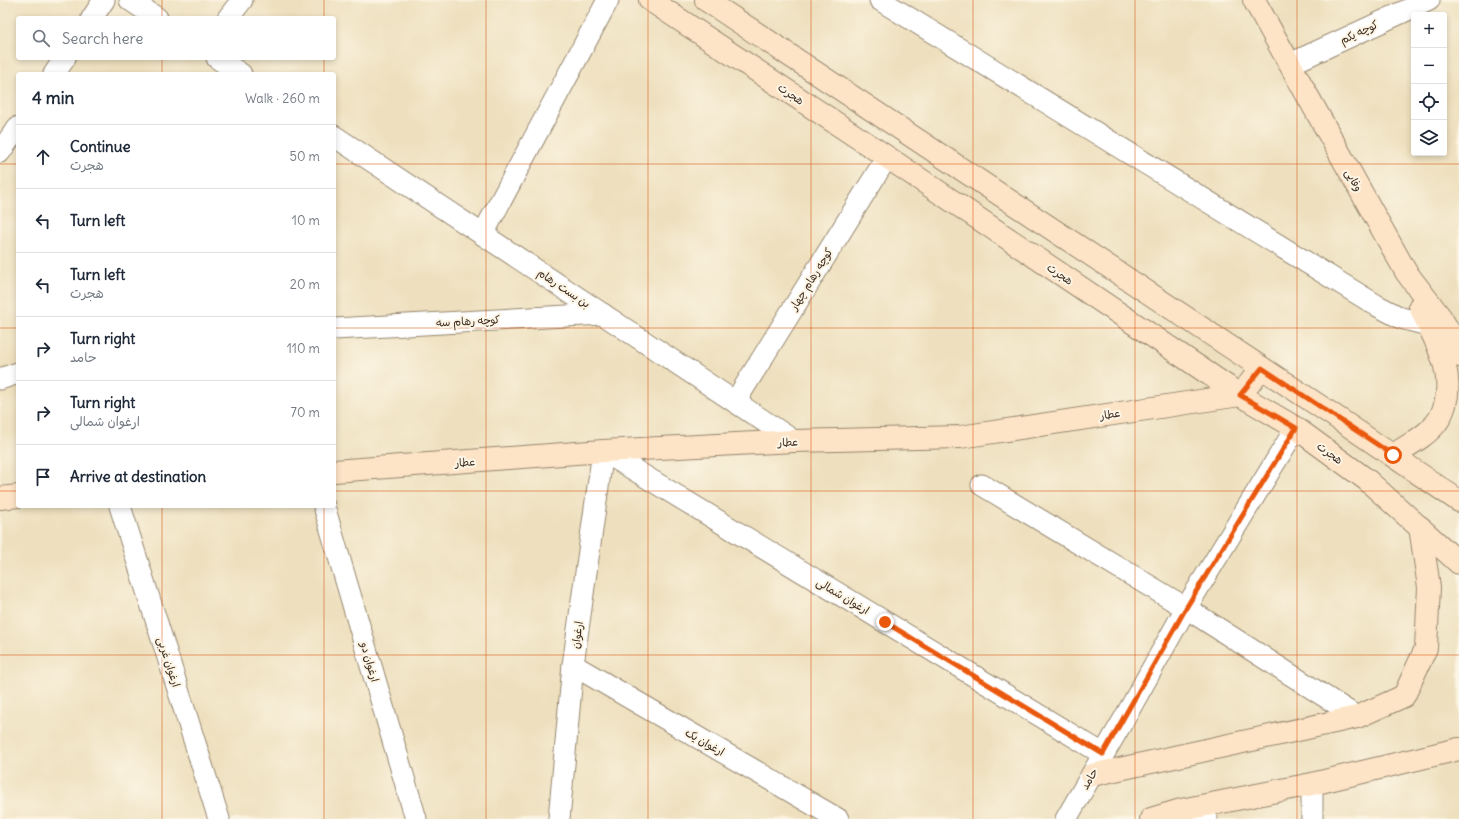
<!DOCTYPE html>
<meta charset="utf-8">
<style>
:root{--surface:#fff;--page:#f2f2f3;--text:#1f2937;--muted:#747a83;--line:#e0e1e3}
body{margin:0;font-family:Delius,"Playpen Sans Arabic",sans-serif;background:var(--page);color:var(--text)}
.controls{position:absolute;right:12px;top:12px;display:grid;overflow:hidden;border-radius:4px;box-shadow:0 2px 6px #0003}
.controls button{width:36px;height:36px;display:grid;place-items:center;padding:0;border:0;border-bottom:1px solid var(--line);background:var(--surface);color:var(--text);font:20px sans-serif}
.stop{position:absolute;width:12px;height:12px;margin:-9px;border:3px solid #ea580c;border-radius:50%;background:#fff}
.stop.end{background:#ea580c;border-color:#fff;box-shadow:0 1px 4px #0008}
.list{margin:0;padding:0;list-style:none}
h2{display:flex;justify-content:space-between;align-items:center;height:52px;margin:0;padding:0 16px;font-size:17px}
h2 small{font-size:13px;font-weight:400;color:var(--muted)}
.list li{display:grid;grid-template-columns:26px 1fr auto;gap:12px;align-items:center;box-sizing:border-box;height:64px;padding:0 16px;border-top:1px solid var(--line)}
.list b{display:block;font-size:15px;white-space:nowrap}
.list p{margin:0;font-size:13px;white-space:nowrap;color:var(--muted)}
.list em{font-size:13px;font-style:normal;color:var(--muted)}
.icon{flex:none;width:22px;height:22px;fill:none;stroke:currentColor;stroke-width:2;stroke-linecap:round;stroke-linejoin:round}
.map{position:relative;flex:none;width:1459px;height:819px;overflow:hidden}
.search{position:absolute;background:var(--surface);box-shadow:0 2px 6px #0003;left:16px;top:16px;width:320px;height:44px;display:flex;align-items:center;gap:10px;box-sizing:border-box;padding:0 14px;border-radius:4px;color:var(--muted);font-size:15px}
.panel{position:absolute;background:var(--surface);box-shadow:0 2px 6px #0003;left:16px;top:72px;width:320px;height:436px;border-radius:4px}
.map>svg:first-child{display:block}
</style>
<div class="map">
<svg width="1459" height="819" viewBox="0 0 1459 819">
<rect width="100%" height="100%" fill="#fcf5e5"/>
<filter id="ink" filterUnits="userSpaceOnUse"><feTurbulence type="fractalNoise" baseFrequency=".025" numOctaves="2"/><feDisplacementMap in="SourceGraphic" scale="8" xChannelSelector="R" yChannelSelector="G"/><feConvolveMatrix kernelMatrix="1 2 1 2 8 2 1 2 1" color-interpolation-filters="sRGB"/></filter>
<filter id="wash" filterUnits="userSpaceOnUse"><feTurbulence type="fractalNoise" baseFrequency=".012" numOctaves="4" result="noise"/><feDisplacementMap in="SourceGraphic" scale="16" xChannelSelector="R" yChannelSelector="G"/><feGaussianBlur stdDeviation="0.9" result="paint"/><feColorMatrix in="noise" values="0 0 0 0 0 0 0 0 0 0 0 0 0 0 0 0 0 1.4 0 .05"/><feComposite in="paint" operator="in"/></filter>
<g filter="url(#wash)">
<rect width="100%" height="100%" fill="#eee0be"/>
</g>
<g filter="url(#ink)">
<g fill="none" stroke-linecap="round" stroke-linejoin="round">
<defs>
<g id="street">
<polyline points="130,0 157,18"/>
<polyline points="880,0 1376,305 1401,318 1428,325"/>
<polyline points="92,18 104,0"/>
<polyline points="228,18 242,0"/>
<polyline points="217,58 241,74"/>
<polyline points="1290,64 1429,0"/>
<polyline points="54,74 65,58"/>
<polyline points="334,136 794,441"/>
<polyline points="0,152 18,127"/>
<polyline points="483,234 608,0"/>
<polyline points="334,329 603,314"/>
<polyline points="0,379 18,373"/>
<polyline points="735,402 887,157"/>
<polyline points="982,485 1186,608 1357,717"/>
<polyline points="120,506 219,819"/>
<polyline points="324,506 416,819"/>
<polyline points="573,665 838,819"/>
<polyline points="1312,784 1312,819"/>
<polyline points="1181,810 1206,819"/>
<polyline points="559,819 573,665 603,451 1103,754"/>
<polyline points="1066,819 1124,719 1186,608 1296,428"/>
</g>
<g id="secondary">
<polyline points="650,0 887,157 1240,395 1296,428 1367,480 1459,563"/>
<polyline points="706,0 1333,415 1459,501"/>
<polyline points="1254,0 1406,272 1441,318 1455,342 1459,356"/>
<path d="M1393,455C1407,446 1427,436 1437,422C1441,417 1443,411 1445,405C1455,368 1433,339 1420,306"/>
<polyline points="334,471 603,451 794,441 960,437 1240,395 1262,368"/>
<polyline points="0,498 18,496"/>
<polyline points="1092,775 1357,717 1404,696 1426,648 1429,587 1420,527"/>
<polyline points="1151,819 1181,810 1312,784 1459,749"/>
</g>
</defs>
<use href="#street" stroke="#94856e" stroke-width="23"/>
<use href="#secondary" stroke="#94856e" stroke-width="24"/>
<use href="#street" stroke="#fff" stroke-width="21"/>
<use href="#secondary" stroke="#fee4c6" stroke-width="22"/>
</g>
</g>
<g fill="none" stroke-linecap="round" stroke-linejoin="round" filter="url(#ink)">
<polyline stroke="#ea580c" stroke-width="5" points="885,622 1103,754 1186,608 1296,428 1240,395 1262,368 1393,455"/>
</g>
<path fill="none" stroke="#d7540e" stroke-width="1" stroke-opacity="0.55" d="M162,0V18M324,0V18M486,0V819M648,0V819M811,0V819M973,0V819M1135,0V819M1297,0V819M162,58V74M324,58V74M0,164H18M334,164H1459M0,328H18M334,328H1459M0,491H18M334,491H1459M162,506V819M324,506V819M0,655H1459"/>
<g text-anchor="middle" stroke-width="4" stroke-linejoin="round" paint-order="stroke">
<g font-size="11" fill="#3b2a1e" stroke="#fcf5e5">
<text transform="translate(1359 32) rotate(-25)" y="4">کوچه یکم</text>
<text transform="translate(791 94) rotate(34)" y="4">هجرت</text>
<text transform="translate(1354 180) rotate(61)" y="4">وفایی</text>
<text transform="translate(1060 274) rotate(34)" y="4">هجرت</text>
<text transform="translate(811 279) rotate(-58)" y="4">کوچه رهام چهار</text>
<text transform="translate(564 288) rotate(34)" y="4">بن بست رهام</text>
<text transform="translate(468 321) rotate(-3)" y="4">کوچه رهام سه</text>
<text transform="translate(1110 414) rotate(-9)" y="4">عطار</text>
<text transform="translate(788 442) rotate(-2)" y="4">عطار</text>
<text transform="translate(1330 453) rotate(36)" y="4">هجرت</text>
<text transform="translate(465 462) rotate(-4)" y="4">عطار</text>
<text transform="translate(843 596) rotate(31)" y="4">ارغوان شمالی</text>
<text transform="translate(577 635) rotate(-82)" y="4">ارغوان</text>
<text transform="translate(169 662) rotate(72)" y="4">ارغوان غربی</text>
<text transform="translate(370 662) rotate(74)" y="4">ارغوان دو</text>
<text transform="translate(705 742) rotate(30)" y="4">ارغوان یک</text>
<text transform="translate(1089 779) rotate(-60)" y="4">حامد</text>
</g>
</g>
</svg>
<div class="controls">
<button>+</button>
<button>−</button>
<button><svg class="icon" aria-label="locate" viewBox="0 0 24 24"><circle cx="12" cy="12" r="6"/><path d="M12 2v4M12 18v4M2 12h4M18 12h4"/></svg></button>
<button><svg class="icon" aria-label="layers" viewBox="0 0 24 24"><path d="M12 4l9 5-9 5-9-5zM3 14l9 5 9-5"/></svg></button>
</div>
<div class="stop" style="left:1393px;top:455px"></div>
<div class="stop end" style="left:885px;top:622px"></div>
<div class="search"><svg class="icon" aria-label="search" viewBox="0 0 24 24"><circle cx="10" cy="10" r="6"/><path d="M15 15l6 6"/></svg>Search here</div>
<section class="panel">
<h2>4 min<small>Walk · 260 m</small></h2>
<ul class="list">
<li><svg class="icon" aria-label="ahead" viewBox="0 0 24 24"><path d="M12 20V5M6 11l6-6 6 6"/></svg><div><b>Continue</b><p>هجرت</p></div><em>50 m</em></li>
<li><svg class="icon" aria-label="left" viewBox="0 0 24 24"><path d="M17 20v-9H6M10 6l-5 5 5 5"/></svg><div><b>Turn left</b></div><em>10 m</em></li>
<li><svg class="icon" aria-label="left" viewBox="0 0 24 24"><path d="M17 20v-9H6M10 6l-5 5 5 5"/></svg><div><b>Turn left</b><p>هجرت</p></div><em>20 m</em></li>
<li><svg class="icon" aria-label="right" viewBox="0 0 24 24"><path d="M7 20v-9h11M14 6l5 5-5 5"/></svg><div><b>Turn right</b><p>حامد</p></div><em>110 m</em></li>
<li><svg class="icon" aria-label="right" viewBox="0 0 24 24"><path d="M7 20v-9h11M14 6l5 5-5 5"/></svg><div><b>Turn right</b><p>ارغوان شمالی</p></div><em>70 m</em></li>
<li><svg class="icon" aria-label="arrive" viewBox="0 0 24 24"><path d="M6 21V4h12l-3 4 3 4H6"/></svg><div><b>Arrive at destination</b></div></li>
</ul>
</section>
</div>
